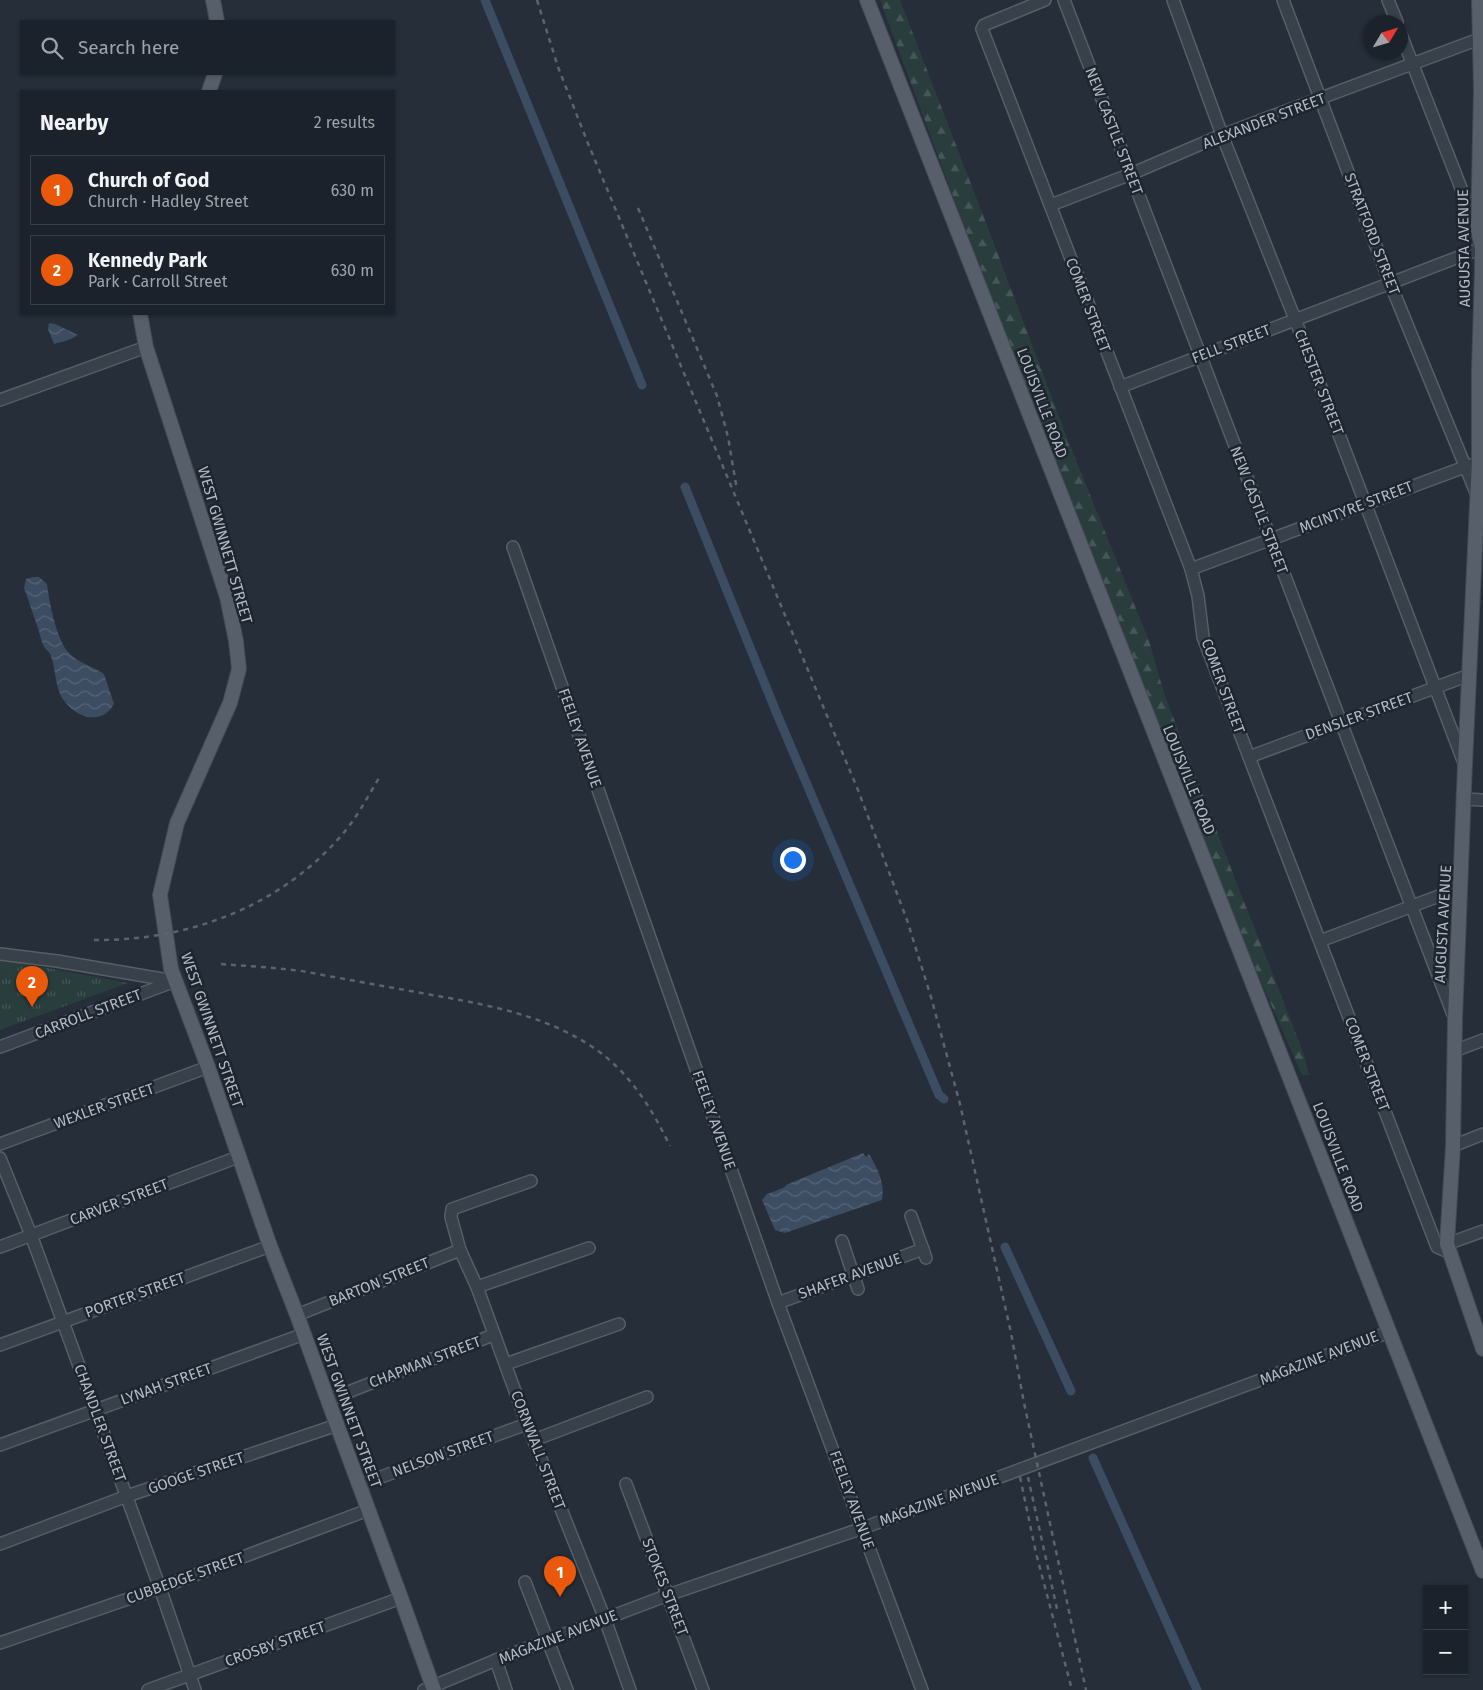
<!DOCTYPE html>
<meta charset="utf-8">
<style>
:root{--surface:#1c222b;--page:#292f37;--text:#f1f3f6;--muted:#a0a4a9;--line:#3a3f47;--accent:#ea580c}
body{margin:0;font-family:"Fira Sans",sans-serif;background:var(--page);color:var(--text)}
.controls{position:absolute;right:15px;bottom:15px;display:grid;overflow:hidden;border-radius:0px;box-shadow:0 1px 4px #0004}
.controls button{width:45px;height:45px;display:grid;place-items:center;padding:0;border:0;border-bottom:1px solid var(--line);background:var(--surface);color:var(--text);font:25px sans-serif}
.compass{position:absolute;left:1363px;top:15px;width:45px;height:45px;border-radius:50%;background:var(--surface);box-shadow:0 1px 4px #0004;rotate:52deg}
.you{position:absolute;left:792px;top:859px;width:18px;height:18px;margin:-12px;border:4px solid #fff;border-radius:50%;background:#1a73e8;box-shadow:0 0 0 8px #1a73e833}
.badge{display:grid;place-items:center;width:32px;height:32px;border-radius:50%;background:var(--accent);color:#fff;font-size:16px;font-weight:700}
.pin{position:absolute;translate:-50% -41px;filter:drop-shadow(0 1px 2px #0008)}
.pin::after{content:'';position:absolute;top:26px;width:18px;height:15px;background:inherit;clip-path:polygon(0 0,100% 0,50% 100%)}
.list{margin:0;padding:0;list-style:none}
h2{display:flex;justify-content:space-between;align-items:center;height:65px;margin:0;padding:0 20px;font-size:21px}
h2 small{font-size:16px;font-weight:400;color:var(--muted)}
.list li{display:grid;grid-template-columns:32px 1fr auto;gap:15px;align-items:center;box-sizing:border-box;height:70px;margin:0 10px 10px;padding:0 10px;border:1px solid var(--line);border-radius:0px}
.list b{display:block;font-size:19px;white-space:nowrap}
.list p{margin:0;font-size:16px;white-space:nowrap;color:var(--muted)}
.list em{font-size:16px;font-style:normal;color:var(--muted)}
.icon{flex:none;width:28px;height:28px;fill:none;stroke:currentColor;stroke-width:2;stroke-linecap:round;stroke-linejoin:round}
.map{position:relative;flex:none;width:1483px;height:1690px;overflow:hidden}
.search{position:absolute;background:var(--surface);box-shadow:0 1px 4px #0004;left:20px;top:20px;width:375px;height:55px;display:flex;align-items:center;gap:12px;box-sizing:border-box;padding:0 18px;border-radius:0px;color:var(--muted);font-size:19px}
.panel{position:absolute;background:var(--surface);box-shadow:0 1px 4px #0004;left:20px;top:90px;width:375px;height:225px;border-radius:0px}
.map>svg:first-child{display:block}
</style>
<div class="map">
<svg width="1483" height="1690" viewBox="0 0 1483 1690">
<defs>
<pattern id="forest-firs" width="22" height="20" patternUnits="userSpaceOnUse" patternTransform="scale(1.25)"><rect width="22" height="20" fill="#2a3d3d"/><path d="M5 1l3.5 6h-7zM16 11l3.5 6h-7z" fill="#465758"/></pattern>
<pattern id="park-tufts" width="24" height="20" patternUnits="userSpaceOnUse" patternTransform="scale(1.25)"><rect width="24" height="20" fill="#2a3d3d"/><path d="M3 7l-1-3M5 7V3M7 7l1-3M15 17l-1-3M17 17v-4M19 17l1-3" fill="none" stroke="#465758"/></pattern>
<pattern id="water-waves" width="16" height="10" patternUnits="userSpaceOnUse" patternTransform="scale(1.25)"><rect width="16" height="10" fill="#3c4d61"/><path d="M0 5q4-4 8 0t8 0" fill="none" stroke="#566576"/></pattern>
</defs>
<rect width="100%" height="100%" fill="#252e39"/>
<polygon fill="url(#forest-firs)" points="880,0 900,0 993,241 1066,435 1149,641 1164,693 1240,892 1278,987 1304,1055 1309,1075 1302,1075 1256,970 1148,702 973,250"/>
<polygon fill="url(#park-tufts)" points="0,959 128,983 0,1030"/>
<g fill="url(#water-waves)">
<polygon points="49,323 55,324 78,335 71,339 54,344 48,329"/>
<path d="M33,577H39L47,584C49,601 57,643 70,654C79,663 94,667 104,674L114,704C100,729 70,715 60,694C55,682 55,667 51,656C50,652 46,650 44,647C41,641 40,634 38,628C33,615 29,601 24,588L26,579Z"/>
<path d="M863,1153L866,1157L869,1154C878,1169 885,1183 882,1200L785,1233L775,1230L762,1200L767,1194L783,1188L788,1184Z"/>
</g>
<g fill="none" stroke-linecap="round" stroke-linejoin="round">
<g stroke="#3c4d61" stroke-width="9">
<polyline points="485,0 642,385"/>
<polyline points="685,487 777,714 939,1095 944,1099"/>
<polyline points="1005,1247 1071,1391"/>
<polyline points="1093,1458 1197,1690"/>
</g>
<defs>
<g id="minor">
<polyline points="1045,0 984,25 982,29 1191,569 1198,596 1203,637 1437,1247 1450,1253"/>
<polyline points="1064,0 1454,1017"/>
<polyline points="1173,0 1222,135 1295,319 1464,763"/>
<polyline points="1283,0 1390,283 1477,495"/>
<polyline points="1388,0 1397,22"/>
<polyline points="1400,32 1477,229"/>
<polyline points="1051,205 1131,174 1222,135 1479,39"/>
<polyline points="1120,387 1482,248"/>
<polyline points="0,400 146,347"/>
<polyline points="513,547 778,1303 922,1690"/>
<polyline points="1191,569 1470,465"/>
<polyline points="1249,757 1469,675"/>
<polyline points="1464,799 1483,800"/>
<polyline points="1320,941 1460,888"/>
<polyline points="0,954 57,961 174,981"/>
<polyline points="0,1047 175,981"/>
<polyline points="1454,1051 1483,1040"/>
<polyline points="0,1144 208,1067"/>
<polyline points="1453,1146 1483,1134"/>
<polyline points="0,1158 31,1235 63,1322 160,1588 195,1690"/>
<polyline points="531,1181 452,1209 451,1217 460,1250 477,1287 527,1424 605,1619 630,1690"/>
<polyline points="911,1216 926,1258"/>
<polyline points="842,1241 858,1289"/>
<polyline points="1447,1244 1483,1231"/>
<polyline points="0,1247 238,1157"/>
<polyline points="477,1287 589,1248"/>
<polyline points="778,1303 923,1249"/>
<polyline points="297,1315 460,1250"/>
<polyline points="0,1345 270,1246"/>
<polyline points="506,1364 619,1324"/>
<polyline points="328,1400 493,1335"/>
<polyline points="534,1440 647,1397"/>
<polyline points="0,1445 304,1334"/>
<polyline points="626,1484 703,1690"/>
<polyline points="359,1485 527,1424"/>
<polyline points="0,1544 127,1496 337,1425"/>
<polyline points="525,1582 567,1690"/>
<polyline points="0,1643 160,1588 368,1510"/>
<polyline points="496,1660 506,1690"/>
<polyline points="148,1690 401,1598"/>
<polyline points="424,1690 496,1660 668,1595 863,1528 1389,1332"/>
</g>
<g id="major">
<polyline points="213,0 217,21"/>
<polyline points="867,0 1483,1571"/>
<polyline points="1479,0 1481,89 1478,230 1482,248 1482,271 1479,369 1479,461 1465,764 1455,1019 1453,1146 1447,1244 1483,1349"/>
<polyline points="209,91 215,74"/>
<polyline points="140,314 146,347 227,597 236,641 239,669 230,703 177,823 160,895 171,969 208,1067 270,1246 297,1315 337,1425 401,1598 434,1690"/>
</g>
</defs>
<use href="#minor" stroke="#575e68" stroke-width="14"/>
<use href="#major" stroke="#424953" stroke-width="16"/>
<use href="#minor" stroke="#38404a" stroke-width="11"/>
<use href="#major" stroke="#575f6a" stroke-width="14"/>
<g stroke="#5b6471" stroke-width="2.5" stroke-dasharray="5 5" stroke-linecap="butt">
<polyline points="537,0 558,67 587,141 858,790 907,920 931,997 960,1104 1011,1333 1024,1403 1086,1690"/>
<polyline points="638,208 717,396 728,437 737,490"/>
<path d="M94,940C188,941 279,907 341,836C356,819 367,798 379,778"/>
<path d="M221,964C245,966 269,967 293,970C306,971 320,975 334,977C361,982 388,987 416,992C476,1003 539,1012 591,1046C629,1071 651,1107 670,1146"/>
<polyline points="1020,1477 1036,1553 1072,1690"/>
<polyline points="1028,1477 1057,1609"/>
</g>
</g>
<g text-anchor="middle" stroke-width="5" stroke-linejoin="round" paint-order="stroke">
<g font-size="15" fill="#b4bbc5" stroke="#1e252f">
<text transform="translate(1264 121) rotate(-21)" y="5">ALEXANDER STREET</text>
<text transform="translate(1114 131) rotate(69)" y="5">NEW CASTLE STREET</text>
<text transform="translate(1372 234) rotate(69)" y="5">STRATFORD STREET</text>
<text transform="translate(1464 248) rotate(-91)" y="5">AUGUSTA AVENUE</text>
<text transform="translate(1088 305) rotate(69)" y="5">COMER STREET</text>
<text transform="translate(1231 344) rotate(-21)" y="5">FELL STREET</text>
<text transform="translate(1319 382) rotate(69)" y="5">CHESTER STREET</text>
<text transform="translate(1042 403) rotate(69)" y="5">LOUISVILLE ROAD</text>
<text transform="translate(1356 507) rotate(-21)" y="5">MCINTYRE STREET</text>
<text transform="translate(1259 510) rotate(69)" y="5">NEW CASTLE STREET</text>
<text transform="translate(225 545) rotate(74)" y="5">WEST GWINNETT STREET</text>
<text transform="translate(1223 686) rotate(70)" y="5">COMER STREET</text>
<text transform="translate(1359 716) rotate(-20)" y="5">DENSLER STREET</text>
<text transform="translate(580 738) rotate(71)" y="5">FEELEY AVENUE</text>
<text transform="translate(1189 780) rotate(68)" y="5">LOUISVILLE ROAD</text>
<text transform="translate(1443 924) rotate(-87)" y="5">AUGUSTA AVENUE</text>
<text transform="translate(88 1014) rotate(-21)" y="5">CARROLL STREET</text>
<text transform="translate(212 1030) rotate(71)" y="5">WEST GWINNETT STREET</text>
<text transform="translate(1367 1064) rotate(69)" y="5">COMER STREET</text>
<text transform="translate(104 1106) rotate(-20)" y="5">WEXLER STREET</text>
<text transform="translate(714 1120) rotate(71)" y="5">FEELEY AVENUE</text>
<text transform="translate(1338 1157) rotate(69)" y="5">LOUISVILLE ROAD</text>
<text transform="translate(119 1202) rotate(-21)" y="5">CARVER STREET</text>
<text transform="translate(850 1276) rotate(-20)" y="5">SHAFER AVENUE</text>
<text transform="translate(379 1282) rotate(-22)" y="5">BARTON STREET</text>
<text transform="translate(135 1295) rotate(-20)" y="5">PORTER STREET</text>
<text transform="translate(1319 1358) rotate(-21)" y="5">MAGAZINE AVENUE</text>
<text transform="translate(425 1362) rotate(-21)" y="5">CHAPMAN STREET</text>
<text transform="translate(166 1384) rotate(-20)" y="5">LYNAH STREET</text>
<text transform="translate(349 1411) rotate(70)" y="5">WEST GWINNETT STREET</text>
<text transform="translate(100 1423) rotate(70)" y="5">CHANDLER STREET</text>
<text transform="translate(538 1450) rotate(69)" y="5">CORNWALL STREET</text>
<text transform="translate(443 1454) rotate(-20)" y="5">NELSON STREET</text>
<text transform="translate(196 1473) rotate(-19)" y="5">GOOGE STREET</text>
<text transform="translate(852 1500) rotate(70)" y="5">FEELEY AVENUE</text>
<text transform="translate(939 1500) rotate(-20)" y="5">MAGAZINE AVENUE</text>
<text transform="translate(185 1578) rotate(-20)" y="5">CUBBEDGE STREET</text>
<text transform="translate(665 1587) rotate(69)" y="5">STOKES STREET</text>
<text transform="translate(558 1637) rotate(-21)" y="5">MAGAZINE AVENUE</text>
<text transform="translate(275 1644) rotate(-20)" y="5">CROSBY STREET</text>
</g>
</g>
</svg>
<div class="controls">
<button>+</button>
<button>−</button>
</div>
<svg class="compass" viewBox="-18 -18 36 36"><path d="M0-13l5 13h-10z" fill="#e53935"/><path d="M0 13l5-13h-10z" fill="#a0a4a9"/></svg>
<div class="you"></div>
<div class="pin badge" style="left:560px;top:1597px">1</div>
<div class="pin badge" style="left:32px;top:1007px">2</div>
<div class="search"><svg class="icon" aria-label="search" viewBox="0 0 24 24"><circle cx="10" cy="10" r="6"/><path d="M15 15l6 6"/></svg>Search here</div>
<section class="panel">
<h2>Nearby<small>2 results</small></h2>
<ul class="list">
<li><span class="badge">1</span><div><b>Church of God</b><p>Church · Hadley Street</p></div><em>630 m</em></li>
<li><span class="badge">2</span><div><b>Kennedy Park</b><p>Park · Carroll Street</p></div><em>630 m</em></li>
</ul>
</section>
</div>
